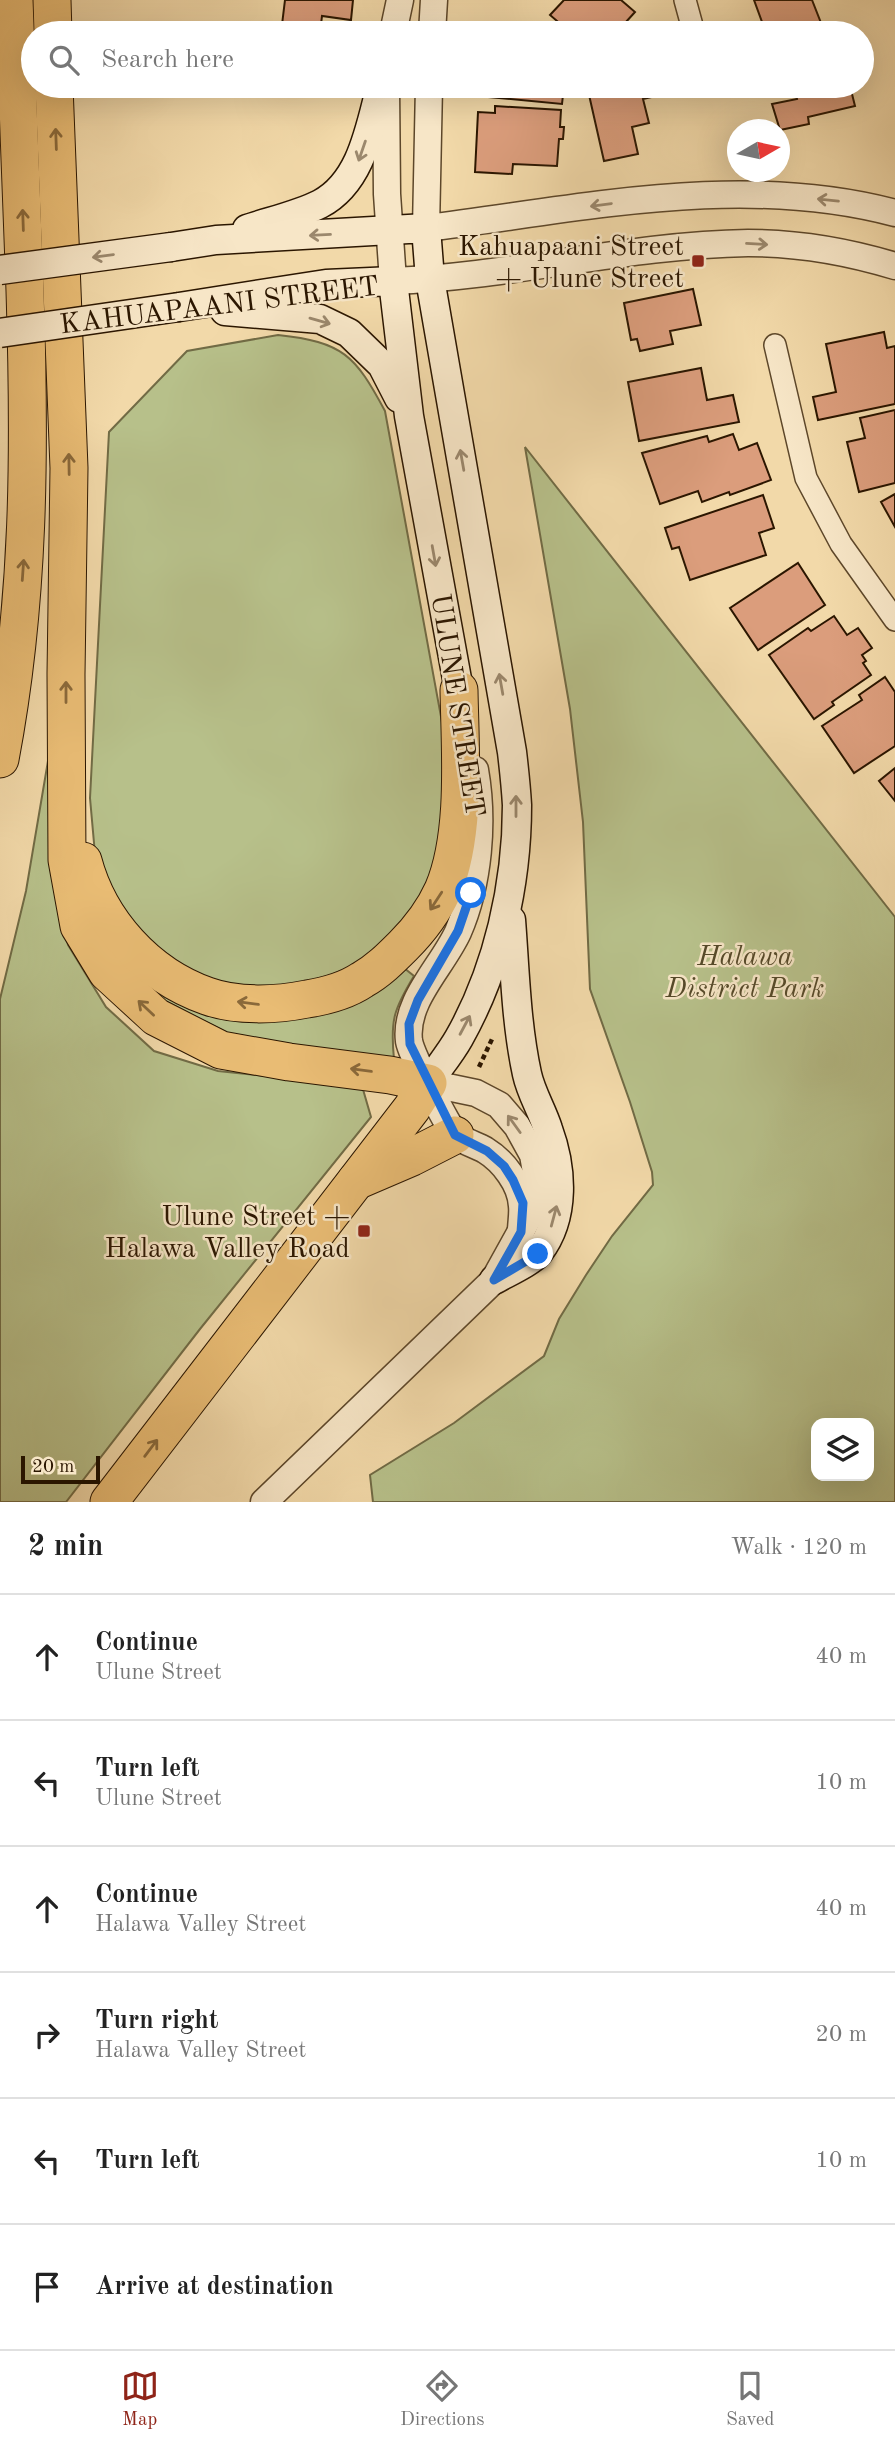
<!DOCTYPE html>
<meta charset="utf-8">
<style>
:root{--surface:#fff;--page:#f6f6f6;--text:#222;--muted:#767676;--line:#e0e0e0;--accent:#8f2418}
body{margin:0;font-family:"Old Standard TT",serif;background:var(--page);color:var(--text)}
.controls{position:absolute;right:21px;bottom:21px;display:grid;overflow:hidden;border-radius:14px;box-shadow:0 7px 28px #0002}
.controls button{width:63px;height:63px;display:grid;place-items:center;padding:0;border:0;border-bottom:2px solid var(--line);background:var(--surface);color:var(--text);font:35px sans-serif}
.compass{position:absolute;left:727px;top:119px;width:63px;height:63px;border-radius:50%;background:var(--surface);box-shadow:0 7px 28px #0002;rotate:81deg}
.scale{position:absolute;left:21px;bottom:18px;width:79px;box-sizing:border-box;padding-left:7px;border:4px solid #2b1600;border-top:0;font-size:19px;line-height:24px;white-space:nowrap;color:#2b1600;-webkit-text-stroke:5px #f7e6c7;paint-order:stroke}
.stop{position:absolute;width:21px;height:21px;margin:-16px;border:5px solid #1a73e8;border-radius:50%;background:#fff}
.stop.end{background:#1a73e8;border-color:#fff;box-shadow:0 2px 7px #0008}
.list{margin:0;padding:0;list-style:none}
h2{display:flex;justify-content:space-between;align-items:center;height:91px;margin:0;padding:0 28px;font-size:30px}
h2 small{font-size:23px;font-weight:400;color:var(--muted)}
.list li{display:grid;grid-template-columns:46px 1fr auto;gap:21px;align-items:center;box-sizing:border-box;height:126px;padding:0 28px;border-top:2px solid var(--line)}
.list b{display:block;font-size:26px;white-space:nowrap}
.list p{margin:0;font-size:23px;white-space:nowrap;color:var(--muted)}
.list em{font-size:23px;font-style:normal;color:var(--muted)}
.icon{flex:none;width:38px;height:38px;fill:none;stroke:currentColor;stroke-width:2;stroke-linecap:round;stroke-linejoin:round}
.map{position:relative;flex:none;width:895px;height:1502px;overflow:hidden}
.search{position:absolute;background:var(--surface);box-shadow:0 7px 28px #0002;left:21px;right:21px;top:21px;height:77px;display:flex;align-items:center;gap:18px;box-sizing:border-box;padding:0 24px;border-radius:38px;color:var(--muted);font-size:26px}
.sheet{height:847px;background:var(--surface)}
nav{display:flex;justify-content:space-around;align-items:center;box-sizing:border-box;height:98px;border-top:2px solid var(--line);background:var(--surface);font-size:19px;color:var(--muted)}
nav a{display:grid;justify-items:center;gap:4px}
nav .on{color:var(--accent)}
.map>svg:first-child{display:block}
</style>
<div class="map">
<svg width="895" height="1502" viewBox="0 0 895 1502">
<rect width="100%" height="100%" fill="#f2d9a9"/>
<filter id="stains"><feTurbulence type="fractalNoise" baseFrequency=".00286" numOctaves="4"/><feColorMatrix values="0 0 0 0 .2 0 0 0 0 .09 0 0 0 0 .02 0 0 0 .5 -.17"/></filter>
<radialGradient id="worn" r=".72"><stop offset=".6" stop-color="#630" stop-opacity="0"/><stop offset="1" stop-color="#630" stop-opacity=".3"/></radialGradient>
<g fill="#b7c08a" stroke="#716b45" stroke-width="2" fill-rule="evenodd">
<path d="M278,335C343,342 355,355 385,411L446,744L447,799L436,863L417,907L364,961L331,975L296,985L261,990L223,984L193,973L131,928L95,854L90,798L109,432L187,351Z"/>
<path d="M525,447L895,917V1502H373L370,1475L454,1423L544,1356L559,1319L586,1275L612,1236L653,1185L652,1172L630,1102L590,989L583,822L570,709ZM869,1423V1476H816V1423Z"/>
<polygon points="49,755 55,883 68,945 106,1007 154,1051 218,1071 362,1086 371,1117 200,1329 66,1502 0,1502 0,999 26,891"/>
<path d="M404,968L414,976C394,1009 390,1020 394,1059L245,1042L138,987L147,979L203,1010Z"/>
</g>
<g fill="#db9d7c" stroke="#2b1600" stroke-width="2">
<polygon points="285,0 353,0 351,20 322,16 320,33 281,33"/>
<polygon points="564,0 621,0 635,12 616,33 595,33 589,28 585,33 571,33 550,15"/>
<polygon points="754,0 812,0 821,23 794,33 756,33 753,25 762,22"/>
<polygon points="478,28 528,33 478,33"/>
<polygon points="490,86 564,86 562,104 489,97"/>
<polygon points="587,86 654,86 656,96 643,99 649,123 632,127 638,154 604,161"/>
<polygon points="794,86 850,86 855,106 808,117 809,124 780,130 772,104 797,99"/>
<polygon points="495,106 561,110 560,127 564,127 563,139 559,139 557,166 513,164 512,174 475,172 478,112 495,113"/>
<polygon points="693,289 701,325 670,331 673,344 640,351 637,339 631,340 624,303"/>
<polygon points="884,332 887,348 895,346 895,404 818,420 813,397 836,392 826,344"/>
<polygon points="701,368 707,400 733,395 739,422 639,441 628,382"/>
<polygon points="895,410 895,483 859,492 847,442 865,438 860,418"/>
<polygon points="733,434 739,450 757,443 771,480 730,495 729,492 702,502 698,491 660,504 642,453 707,436 709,442"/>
<polygon points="895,494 895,527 881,502"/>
<polygon points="763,495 774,528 759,533 766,555 690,580 679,547 672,549 665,528"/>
<polygon points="798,563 825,605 758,650 730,608"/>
<polygon points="834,616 847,635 858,628 872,648 862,655 866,661 863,663 871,675 832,702 834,705 814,719 769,655 808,628 811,631"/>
<polygon points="885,677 895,692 895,746 854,773 822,726 862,700 859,695"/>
<polygon points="895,768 895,801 879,781"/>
</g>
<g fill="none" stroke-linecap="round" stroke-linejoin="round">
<defs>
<g id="minor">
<polyline points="685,0 694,33"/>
<polyline points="775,345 806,478 841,544 895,620"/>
</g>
<g id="tertiary">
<polyline points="393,33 400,0"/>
<polyline points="432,33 434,0"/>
<path d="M429,86L426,228C581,209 740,172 895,213"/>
<path d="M386,87L387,194L393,281C512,276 629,245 748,243C796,243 849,252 895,266"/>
<path d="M475,770C484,821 479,884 458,932C442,967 404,1001 409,1041C411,1053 448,1129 457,1136C465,1142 476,1145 485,1150C503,1161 521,1184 522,1206C523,1214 521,1223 521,1232"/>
<polyline points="264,1502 494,1280 535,1206 538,1183 533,1155 517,1126 499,1105 476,1093 428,1083"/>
</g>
<g id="secondary">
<path d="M247,229C271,221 298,215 320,204C362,182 370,127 381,86"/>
<path d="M171,247L216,240L426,228L430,279L512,752C514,769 516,788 517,805C517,885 498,969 459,1038C450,1054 438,1068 428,1083"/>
<polyline points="179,307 326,284 393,281 409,416 459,690"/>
<polyline points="225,311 320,319 349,333 382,365 399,398"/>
<path d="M494,1280C506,1273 531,1262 539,1252C566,1217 562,1167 548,1129C542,1110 531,1093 527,1074C516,1023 515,971 511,920"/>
</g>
<g id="motorway">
<polyline points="52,0 53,33"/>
<polyline points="54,86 69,468 66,674 67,860 79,926 107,972 156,1017 221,1050 289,1062 390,1075 428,1083 412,1108 109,1502"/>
<path d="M0,759C30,601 30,450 25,291C22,194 18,97 14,0"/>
<path d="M83,861C99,922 147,975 207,996C237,1007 277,1005 307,999C326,996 347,990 362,980C378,971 390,959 403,946C418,931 434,910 443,890C467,834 460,750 459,690"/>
<polyline points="356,1181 412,1157 455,1135"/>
</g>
</defs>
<use href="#minor" stroke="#5d472a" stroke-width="24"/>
<use href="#tertiary" stroke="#5d472a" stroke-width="29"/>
<use href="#secondary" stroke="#2b1600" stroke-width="31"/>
<use href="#motorway" stroke="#2b1600" stroke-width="39"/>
<polyline stroke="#2b1600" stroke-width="4.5" stroke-dasharray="5 3.5" stroke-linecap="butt" points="479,1067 493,1037"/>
<use href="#minor" stroke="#f7e6c7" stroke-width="21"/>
<use href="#tertiary" stroke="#f7e6c7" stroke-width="26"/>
<use href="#secondary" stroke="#f7e6c7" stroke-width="28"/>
<use href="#motorway" stroke="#e9bc74" stroke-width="37"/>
<defs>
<g id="secondary-bridge">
<polyline points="0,270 171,247"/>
<polyline points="0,333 179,307"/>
</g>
</defs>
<use href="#secondary-bridge" stroke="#2b1600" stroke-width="31" stroke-linecap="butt"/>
<use href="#secondary-bridge" stroke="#f7e6c7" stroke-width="28"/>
</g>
<defs><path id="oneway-shaft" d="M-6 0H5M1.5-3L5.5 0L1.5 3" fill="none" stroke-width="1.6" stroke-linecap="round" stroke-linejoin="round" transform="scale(1.75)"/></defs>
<g stroke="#8a693a">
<use href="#oneway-shaft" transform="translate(56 139) rotate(-92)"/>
<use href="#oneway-shaft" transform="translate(23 220) rotate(-92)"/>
<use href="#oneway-shaft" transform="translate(69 464) rotate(-91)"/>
<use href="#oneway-shaft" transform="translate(23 570) rotate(-86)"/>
<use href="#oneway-shaft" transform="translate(66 692) rotate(-90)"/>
<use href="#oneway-shaft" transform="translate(436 901) rotate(123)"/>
<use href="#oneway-shaft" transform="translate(248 1003) rotate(-172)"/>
<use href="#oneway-shaft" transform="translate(146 1008) rotate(-137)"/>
<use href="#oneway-shaft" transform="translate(361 1070) rotate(-172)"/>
<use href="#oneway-shaft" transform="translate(151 1448) rotate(-53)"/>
</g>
<g stroke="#9b886d">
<use href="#oneway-shaft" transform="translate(362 151) rotate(109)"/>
<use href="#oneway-shaft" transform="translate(828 200) rotate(-174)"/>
<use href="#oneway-shaft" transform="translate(601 205) rotate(172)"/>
<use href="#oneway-shaft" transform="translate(320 235) rotate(177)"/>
<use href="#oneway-shaft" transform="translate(757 244) rotate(3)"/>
<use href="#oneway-shaft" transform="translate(103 256) rotate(172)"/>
<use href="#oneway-shaft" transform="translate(320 321) rotate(16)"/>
<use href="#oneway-shaft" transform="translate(462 460) rotate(-100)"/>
<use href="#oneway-shaft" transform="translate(434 556) rotate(80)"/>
<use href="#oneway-shaft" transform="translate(501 684) rotate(-100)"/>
<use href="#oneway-shaft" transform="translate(516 806) rotate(-90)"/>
<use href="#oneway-shaft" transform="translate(465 1025) rotate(-62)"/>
<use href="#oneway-shaft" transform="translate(514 1124) rotate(-126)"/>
<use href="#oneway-shaft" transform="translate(554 1216) rotate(-75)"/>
</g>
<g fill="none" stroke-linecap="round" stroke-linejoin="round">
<polyline stroke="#1a73e8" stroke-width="9" points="471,893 458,931 418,1000 409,1024 410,1044 455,1135 487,1151 504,1166 513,1180 523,1203 521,1232 494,1280 538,1254"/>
</g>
<g fill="#8f2418" stroke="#f7e6c7" stroke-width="2.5">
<rect x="691" y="254" width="14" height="14" rx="3.5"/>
<rect x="357" y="1224" width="14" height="14" rx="3.5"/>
</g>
<g text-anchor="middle" stroke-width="5" stroke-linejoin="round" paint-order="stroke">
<g font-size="28" fill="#2b1600" stroke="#f7e6c7" text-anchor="end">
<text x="684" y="255">Kahuapaani Street<tspan x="684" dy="32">+ Ulune Street</tspan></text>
<text x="350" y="1225">Ulune Street +<tspan x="350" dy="32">Halawa Valley Road</tspan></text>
</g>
<g font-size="28" fill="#2b1600" stroke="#f7e6c7">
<text transform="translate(219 304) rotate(-7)" y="10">KAHUAPAANI STREET</text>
<text transform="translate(459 705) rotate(81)" y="10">ULUNE STREET</text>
</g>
<g font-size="28" font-style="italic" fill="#554929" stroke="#f7e6c7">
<text x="745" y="965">Halawa<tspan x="745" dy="32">District Park</tspan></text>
</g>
</g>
<rect width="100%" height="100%" filter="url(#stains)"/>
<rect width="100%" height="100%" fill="url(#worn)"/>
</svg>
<div class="controls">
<button><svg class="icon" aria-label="layers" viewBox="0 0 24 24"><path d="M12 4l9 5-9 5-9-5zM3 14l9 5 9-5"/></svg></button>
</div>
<svg class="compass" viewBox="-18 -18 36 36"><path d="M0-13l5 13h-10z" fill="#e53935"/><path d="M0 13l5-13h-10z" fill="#767676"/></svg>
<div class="scale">20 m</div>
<div class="stop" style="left:471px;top:893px"></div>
<div class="stop end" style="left:538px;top:1254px"></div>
<div class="search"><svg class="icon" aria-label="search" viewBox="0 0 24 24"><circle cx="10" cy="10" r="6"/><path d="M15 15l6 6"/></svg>Search here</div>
</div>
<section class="sheet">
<h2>2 min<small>Walk · 120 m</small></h2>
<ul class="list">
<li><svg class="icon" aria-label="ahead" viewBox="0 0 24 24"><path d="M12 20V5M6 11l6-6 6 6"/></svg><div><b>Continue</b><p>Ulune Street</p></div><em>40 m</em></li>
<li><svg class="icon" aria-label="left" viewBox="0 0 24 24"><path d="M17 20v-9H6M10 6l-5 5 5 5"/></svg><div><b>Turn left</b><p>Ulune Street</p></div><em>10 m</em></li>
<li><svg class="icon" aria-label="ahead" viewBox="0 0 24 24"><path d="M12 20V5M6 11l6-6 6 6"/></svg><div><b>Continue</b><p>Halawa Valley Street</p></div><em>40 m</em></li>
<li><svg class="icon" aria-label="right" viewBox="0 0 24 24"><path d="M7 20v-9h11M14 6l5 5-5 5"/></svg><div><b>Turn right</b><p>Halawa Valley Street</p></div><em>20 m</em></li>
<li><svg class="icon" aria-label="left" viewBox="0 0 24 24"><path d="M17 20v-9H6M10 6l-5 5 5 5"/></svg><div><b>Turn left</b></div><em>10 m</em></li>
<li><svg class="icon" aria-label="arrive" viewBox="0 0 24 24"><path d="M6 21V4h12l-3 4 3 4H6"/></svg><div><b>Arrive at destination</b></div></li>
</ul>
</section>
<nav>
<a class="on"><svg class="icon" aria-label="map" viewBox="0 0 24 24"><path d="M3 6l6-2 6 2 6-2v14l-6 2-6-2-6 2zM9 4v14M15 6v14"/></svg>Map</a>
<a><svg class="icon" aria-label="directions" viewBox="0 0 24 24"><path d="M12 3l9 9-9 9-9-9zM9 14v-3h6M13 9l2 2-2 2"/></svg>Directions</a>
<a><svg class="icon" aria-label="saved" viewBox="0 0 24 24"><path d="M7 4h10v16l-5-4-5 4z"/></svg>Saved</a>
</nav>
